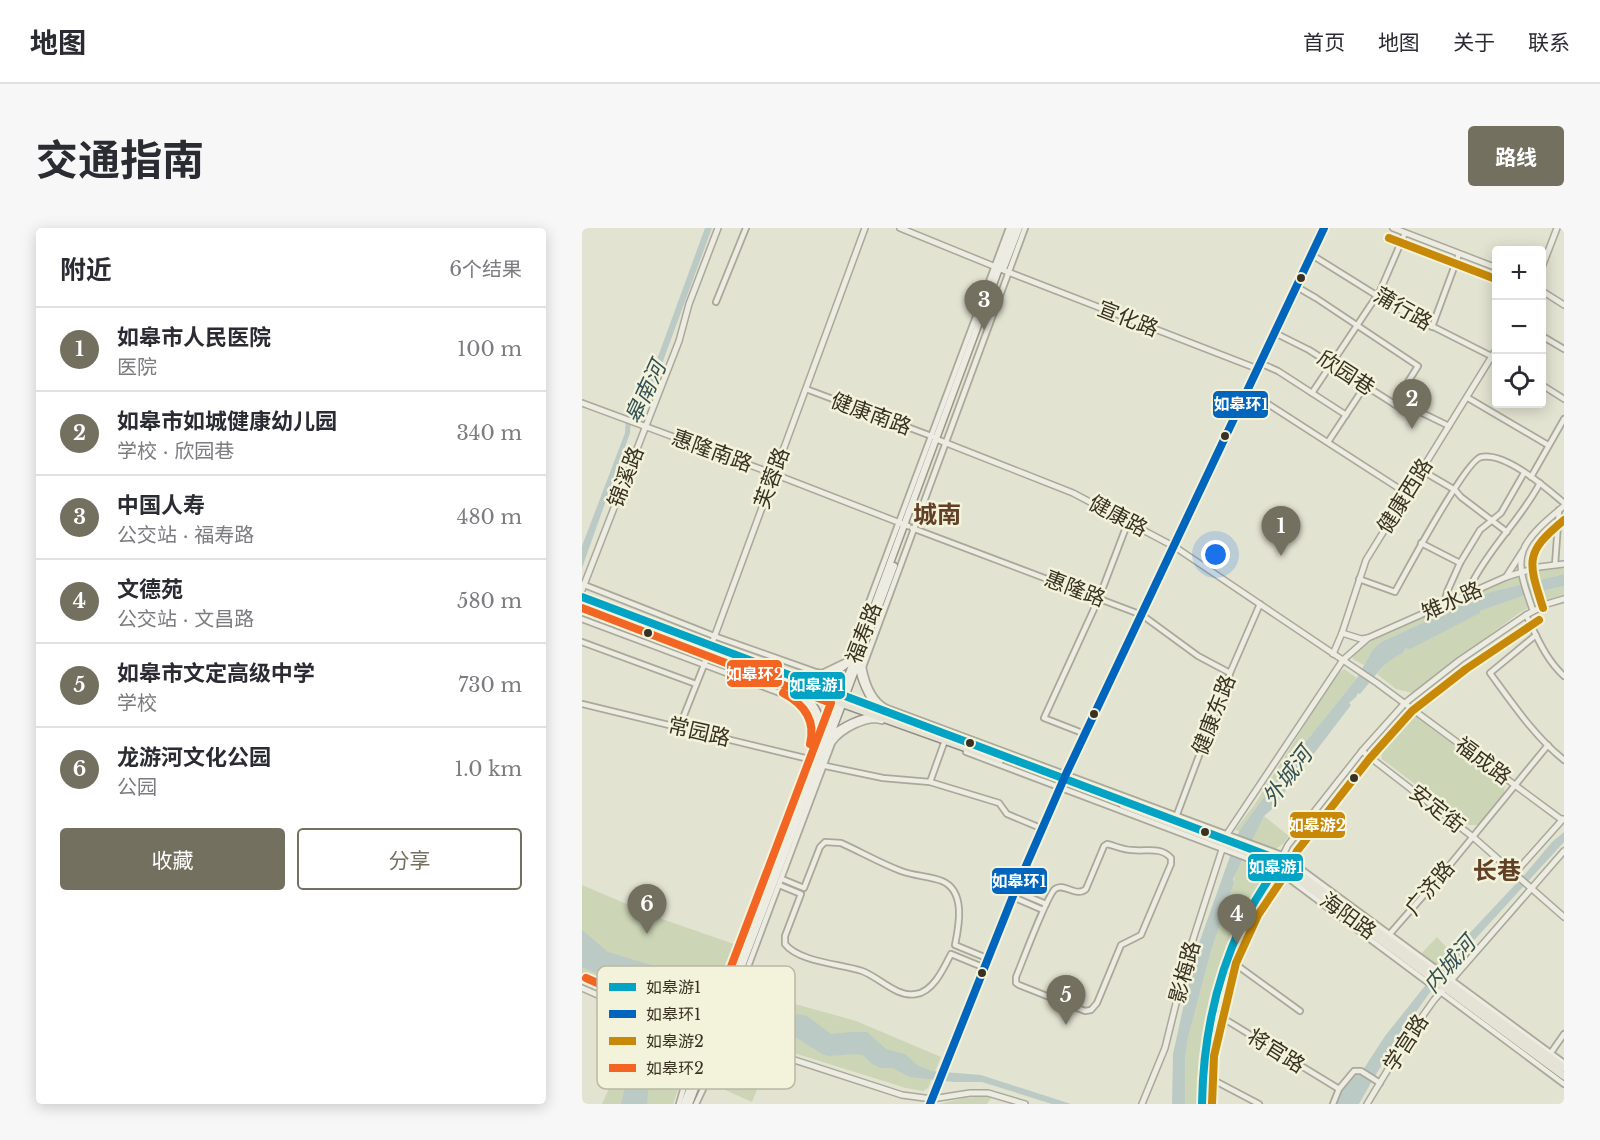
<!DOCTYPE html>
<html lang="zh">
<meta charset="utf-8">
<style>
:root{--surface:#fff;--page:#f7f7f7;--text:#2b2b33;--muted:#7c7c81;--line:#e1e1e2;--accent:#747060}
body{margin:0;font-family:"Libre Baskerville","Noto Sans SC",serif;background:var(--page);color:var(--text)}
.controls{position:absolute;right:18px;top:18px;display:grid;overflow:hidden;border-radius:6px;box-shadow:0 3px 15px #0003}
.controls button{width:54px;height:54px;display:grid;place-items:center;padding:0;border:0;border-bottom:2px solid var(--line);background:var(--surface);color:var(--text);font:30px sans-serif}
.you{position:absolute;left:634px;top:327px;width:21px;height:21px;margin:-15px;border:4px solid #fff;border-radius:50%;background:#1a73e8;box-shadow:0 0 0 9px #1a73e833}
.badge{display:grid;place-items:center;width:39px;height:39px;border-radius:50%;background:var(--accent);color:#fff;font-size:20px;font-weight:700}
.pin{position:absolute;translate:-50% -50px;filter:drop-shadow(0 2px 3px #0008)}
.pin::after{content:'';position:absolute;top:32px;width:21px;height:18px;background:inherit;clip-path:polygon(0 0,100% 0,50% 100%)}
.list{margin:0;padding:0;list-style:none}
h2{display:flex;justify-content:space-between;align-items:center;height:78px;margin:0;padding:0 24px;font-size:26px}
h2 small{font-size:20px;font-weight:400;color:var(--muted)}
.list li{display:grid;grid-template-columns:39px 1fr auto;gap:18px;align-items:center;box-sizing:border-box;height:84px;padding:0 24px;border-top:2px solid var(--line)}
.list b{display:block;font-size:22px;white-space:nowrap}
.list p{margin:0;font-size:20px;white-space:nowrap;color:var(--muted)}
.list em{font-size:20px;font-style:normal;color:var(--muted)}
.actions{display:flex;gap:12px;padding:18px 24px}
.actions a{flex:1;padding:14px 0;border:2px solid var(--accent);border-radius:6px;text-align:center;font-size:21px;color:var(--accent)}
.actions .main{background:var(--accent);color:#fff}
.icon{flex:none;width:33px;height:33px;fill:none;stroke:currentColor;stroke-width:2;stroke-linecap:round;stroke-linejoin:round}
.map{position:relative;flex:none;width:982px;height:876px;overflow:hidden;border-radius:6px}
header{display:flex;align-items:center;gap:36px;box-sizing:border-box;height:84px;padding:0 30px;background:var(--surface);border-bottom:2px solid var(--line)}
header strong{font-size:28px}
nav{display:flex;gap:33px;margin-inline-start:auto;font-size:21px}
.intro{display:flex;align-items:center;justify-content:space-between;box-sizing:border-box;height:144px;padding:0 36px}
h1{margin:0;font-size:42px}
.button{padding:15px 27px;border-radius:6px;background:var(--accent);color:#fff;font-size:21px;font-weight:700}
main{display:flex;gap:36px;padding:0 36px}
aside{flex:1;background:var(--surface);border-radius:6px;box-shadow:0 3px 15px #0003}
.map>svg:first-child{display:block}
</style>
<header>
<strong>地图</strong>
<nav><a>首页</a><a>地图</a><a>关于</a><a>联系</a></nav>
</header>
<div class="intro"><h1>交通指南</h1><a class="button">路线</a></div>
<main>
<aside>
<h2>附近<small>6个结果</small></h2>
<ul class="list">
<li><span class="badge">1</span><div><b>如皋市人民医院</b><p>医院</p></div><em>100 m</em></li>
<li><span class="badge">2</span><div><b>如皋市如城健康幼儿园</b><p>学校 · 欣园巷</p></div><em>340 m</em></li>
<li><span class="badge">3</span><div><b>中国人寿</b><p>公交站 · 福寿路</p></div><em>480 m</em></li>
<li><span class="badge">4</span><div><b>文德苑</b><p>公交站 · 文昌路</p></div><em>580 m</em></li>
<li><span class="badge">5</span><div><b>如皋市文定高级中学</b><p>学校</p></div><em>730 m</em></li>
<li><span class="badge">6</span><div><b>龙游河文化公园</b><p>公园</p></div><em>1.0 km</em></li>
</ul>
<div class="actions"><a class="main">收藏</a><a>分享</a></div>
</aside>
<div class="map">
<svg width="982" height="876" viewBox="0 0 982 876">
<rect width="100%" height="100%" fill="#e3e3d2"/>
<g fill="#ccd5b6">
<path d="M982,338V346L908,364L799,414L791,421L782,437L772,432L770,429C779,411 911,354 936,347C951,343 967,341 982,338Z"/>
<polygon points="982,358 982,367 956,375 937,385 830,465 814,461 795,446 809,431 821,425 822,420 897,385 898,383 947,366"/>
<polygon points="762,441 775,450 705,537 657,603 653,602 673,576 754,447"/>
<path d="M834,489L923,555L922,567L897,597H887L800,531L799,523C809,511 819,493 834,489Z"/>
<polygon points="682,588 707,608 701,616 692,622 669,611"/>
<path d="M663,631C675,634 687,638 684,652L652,704L641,735L618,841V876H603V831L606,810L629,723L652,655C651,649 657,635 663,631Z"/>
<polygon points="0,657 80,691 152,716 139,755 160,764 165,758 199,772 274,793 359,829 346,860 341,863 324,860 180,815 175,827 187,832 170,874 130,856 131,848 104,838 91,876 20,876 38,836 56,774 0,753"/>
<polygon points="855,709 867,722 855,738 839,726"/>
<polygon points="405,868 410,869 405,876 357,876 383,870"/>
</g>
<g fill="#bccac5">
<path d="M123,0H130L63,182C52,188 48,193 48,205L0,340V318L43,205C43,191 47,185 58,178Z"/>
<path d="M982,346V358L947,366L898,383V385L828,421L823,420L821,425C800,435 793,449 778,466L776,465L774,469L767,475L769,477L689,582L682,588L651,651L652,655L629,723L606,810L603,831V876H590L591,826L603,771L616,718L657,603L705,537L775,450L791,421L799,414L908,364Z"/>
<path d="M982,604V614L864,743C831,786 803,829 777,876H755C758,866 768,846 779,845L803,808L870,724L944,645L970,614Z"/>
<path d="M0,702L26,724L73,738L95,748L134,760L191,784L200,783L225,788L249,806L268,804H285L304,821L323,826L335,837L350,843L399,847L489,876H470L400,854H372L328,849L310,840H299L290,836L281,827L273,826L247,828L240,826L210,807L179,803L171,805C164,821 165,828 167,843L162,849L147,855L134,839L95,826L87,829L73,848L66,864L65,876H39L45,849L51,839L61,813L73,796L77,782V774L72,762L64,757L51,751L34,748L31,745C20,750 11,744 0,739Z"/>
</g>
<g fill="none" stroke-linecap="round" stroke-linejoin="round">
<defs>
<g id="minor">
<path d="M443,0L281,439C284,455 290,473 305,480L700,627L982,835"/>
<polyline points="730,27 818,82 915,131"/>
<polyline points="715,59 734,70 836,138 812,176"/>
<polyline points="134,74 164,0"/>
<polyline points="850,99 877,26"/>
<polyline points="693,105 727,122 817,179 828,179 867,198"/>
<polyline points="960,108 982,121"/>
<polyline points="678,135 696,143 764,187"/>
<polyline points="960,157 982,171"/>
<polyline points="224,161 352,209"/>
<polyline points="666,163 824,265"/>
<polyline points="730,165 798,63 823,5"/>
<polyline points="886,170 966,217"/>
<polyline points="746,214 783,158"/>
<polyline points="839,242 873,262 879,269 925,304"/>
<polyline points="949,249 982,191"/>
<polyline points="330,300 560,387 616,428 648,445"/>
<polyline points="839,315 878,335"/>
<polyline points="973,337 977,282"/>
<path d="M777,351L813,364C824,344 884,232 899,229C924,224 964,260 982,275"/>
<path d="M890,355C908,319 939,291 958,255"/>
<polyline points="0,356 132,408 234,444 240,445 265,433 427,0"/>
<polyline points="862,376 865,364 878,335 898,302 919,285 942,245"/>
<path d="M944,387C955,409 964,432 982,448"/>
<path d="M0,391L222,474C232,479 237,495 239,506L128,795L123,803L108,838L97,876"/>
<path d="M954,407L908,445C930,475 953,509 982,532"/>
<polyline points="0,414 114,456"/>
<polyline points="0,476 231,532"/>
<polyline points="97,500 122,437"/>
<polyline points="503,506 462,490 517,370 546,294"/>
<polyline points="384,524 694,641 982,856"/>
<polyline points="239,537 301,550 348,554 417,575 425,586 461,601"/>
<polyline points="348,554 362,515"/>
<polyline points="594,589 648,445 678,376"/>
<path d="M525,616C534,618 541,622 550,622C564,624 578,618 589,630V636L559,707L539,717L515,775L509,782L503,783L437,757L434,755V749C440,735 465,667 473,661C482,654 494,670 504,661L522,618Z"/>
<path d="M200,651L222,660L238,619L243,614L259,615C279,624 298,635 319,643C332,648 347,648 360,653C384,663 377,698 373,717L407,731"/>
<path d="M197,657L219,666L203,708V716C217,734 259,736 280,743C297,749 315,770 334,766C351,764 362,740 369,726L403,740"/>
<polyline points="433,663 464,676"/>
<polyline points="431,669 461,682"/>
<polyline points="806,708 862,644 966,517"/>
<polyline points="656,738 718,783"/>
<polyline points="631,784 757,861"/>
<polyline points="968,826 982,806"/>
<polyline points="620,846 677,876"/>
<path d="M114,876C126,851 137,827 143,800L250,515C259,502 285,488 300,493"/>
<polyline points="751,876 757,861 772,843 779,843 798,855"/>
</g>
<g id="tertiary">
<polyline points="318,0 426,44 676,141"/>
<polyline points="811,0 915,40"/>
<polyline points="960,39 975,0"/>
<polyline points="960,63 982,77"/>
<polyline points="0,175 192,246 326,298"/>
<polyline points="354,211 491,265 593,319 795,455 980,592"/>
<polyline points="924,349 940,324"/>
<polyline points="0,362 97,113 107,76 136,0"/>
<path d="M951,383C946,366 934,341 941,323C947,306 969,289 982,278"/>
<polyline points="760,405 779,411 786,410 924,349 957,339 982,336"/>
<polyline points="751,426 760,405 784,332 915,120"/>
<polyline points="122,437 283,0"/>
<polyline points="780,523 891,609 982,689"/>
<polyline points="932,646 981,591"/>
<polyline points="0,760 25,771 320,867 350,871 388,865 406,865 443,876"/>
<polyline points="348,876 433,663 484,546 742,0"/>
<polyline points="560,876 583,820 606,727 645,606 761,432 786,410"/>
<polyline points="620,876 620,846 622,826 644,732 667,682 694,641 706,617 780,523 823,475 878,432 944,387 965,376 982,371"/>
<polyline points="785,876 825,810 852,772 982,623"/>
</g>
<g id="secondary">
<polyline points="422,39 437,0"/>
<path d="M277,438C278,451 287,470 296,480"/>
<polyline points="216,448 234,451 258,441 270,432"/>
<path d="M214,461C231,471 239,488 242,507"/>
<path d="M248,509C260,498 279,489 295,488"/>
<polyline points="102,876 274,427 432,0"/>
<polyline points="107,876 263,469 312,338"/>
</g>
<g id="primary">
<polyline points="0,369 698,632 982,840"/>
<polyline points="0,380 125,427 418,532"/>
<polyline points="541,577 696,636 982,848"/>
</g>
</defs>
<use href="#minor" stroke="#a9a89a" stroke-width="8"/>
<use href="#tertiary" stroke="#a9a89a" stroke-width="8"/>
<use href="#secondary" stroke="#99978a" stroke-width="9"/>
<use href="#primary" stroke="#8f8d81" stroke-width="10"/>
<use href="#minor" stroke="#edece2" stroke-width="4.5"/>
<use href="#tertiary" stroke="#edece2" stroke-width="5"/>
<use href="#secondary" stroke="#edece2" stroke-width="6"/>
<use href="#primary" stroke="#e4e3d5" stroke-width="7"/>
<defs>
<path id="bus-1" d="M0,369L698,632C686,654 671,674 660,696C633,753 621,814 620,876"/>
<polyline id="bus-2" points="348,876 433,663 484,546 742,0"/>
<g id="bus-3">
<polyline points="807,10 911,50"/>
<path d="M961,380C946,333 942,325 982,292"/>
<polyline points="630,876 632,828 654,735 676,687 703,647 715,623 788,530 830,483 884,441 957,392"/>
</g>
<g id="bus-4">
<polyline points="0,380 249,475 128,794 29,761 4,750"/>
<path d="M201,465C222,476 234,492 228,516"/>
</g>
</defs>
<use href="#bus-1" stroke="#f3f2da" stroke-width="12"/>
<use href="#bus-2" stroke="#f3f2da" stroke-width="12"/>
<use href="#bus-3" stroke="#f3f2da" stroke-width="12"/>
<use href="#bus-4" stroke="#f3f2da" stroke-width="12"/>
<use href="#bus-1" stroke="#03a3c5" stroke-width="8"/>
<use href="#bus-2" stroke="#0065bd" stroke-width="8"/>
<use href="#bus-3" stroke="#c88908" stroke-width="8"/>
<use href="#bus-4" stroke="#f26522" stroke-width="8"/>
</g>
<g fill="#393222" stroke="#f3f2da" stroke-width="2">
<circle cx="719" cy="50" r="5"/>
<circle cx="643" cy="208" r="5"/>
<circle cx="66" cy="405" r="5"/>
<circle cx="512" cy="486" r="5"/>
<circle cx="388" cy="515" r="5"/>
<circle cx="772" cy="550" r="5"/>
<circle cx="623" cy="604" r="5"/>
<circle cx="400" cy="745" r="5"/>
</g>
<g text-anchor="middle" stroke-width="5" stroke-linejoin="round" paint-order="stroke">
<g font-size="21" fill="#393222" stroke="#f3f2da">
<text transform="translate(821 81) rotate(30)" y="7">蒲行路</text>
<text transform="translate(546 91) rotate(21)" y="7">宣化路</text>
<text transform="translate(764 145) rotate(33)" y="7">欣园巷</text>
<text transform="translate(289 186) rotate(20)" y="7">健康南路</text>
<text transform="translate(130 223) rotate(20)" y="7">惠隆南路</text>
<text transform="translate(44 249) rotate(-69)" y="7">锦溪路</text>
<text transform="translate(190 250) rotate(-70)" y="7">芙蓉路</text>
<text transform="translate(823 268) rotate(-58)" y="7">健康西路</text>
<text transform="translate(536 288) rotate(28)" y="7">健康路</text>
<text transform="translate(493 361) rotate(21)" y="7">惠隆路</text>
<text transform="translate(870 373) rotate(-24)" y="7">雉水路</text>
<text transform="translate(282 405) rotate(-69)" y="7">福寿路</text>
<text transform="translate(632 487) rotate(-69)" y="7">健康东路</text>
<text transform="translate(117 504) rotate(13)" y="7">常园路</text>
<text transform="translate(901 533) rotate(37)" y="7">福成路</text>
<text transform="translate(855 581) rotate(38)" y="7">安定街</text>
<text transform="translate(848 660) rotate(-50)" y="7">广济路</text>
<text transform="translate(766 688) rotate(36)" y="7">海阳路</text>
<text transform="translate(603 744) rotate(-75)" y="7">影梅路</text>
<text transform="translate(824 815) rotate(-57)" y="7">学宫路</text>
<text transform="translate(694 823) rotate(32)" y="7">将官路</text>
</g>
<g font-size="22" font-style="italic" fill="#335157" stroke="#f3f2da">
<text transform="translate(63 164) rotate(-65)" y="8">皋南河</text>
<text transform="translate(705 548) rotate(-53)" y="8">外城河</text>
<text transform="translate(867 736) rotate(-49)" y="8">内城河</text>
</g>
<g font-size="24" font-weight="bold" fill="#624025" stroke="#f3f2da">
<text x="355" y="295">城南</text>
<text x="915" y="651">长巷</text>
</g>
</g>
<rect x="15" y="738" width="198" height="123" rx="9" fill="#f3f2da" stroke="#bbb8a3" stroke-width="1.5"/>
<rect x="27" y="755" width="27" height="8" fill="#03a3c5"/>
<rect x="27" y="782" width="27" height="8" fill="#0065bd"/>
<rect x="27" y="809" width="27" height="8" fill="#c88908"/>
<rect x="27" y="836" width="27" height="8" fill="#f26522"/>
<g font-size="16" fill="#393222">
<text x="64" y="765">如皋游1</text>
<text x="64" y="792">如皋环1</text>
<text x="64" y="819">如皋游2</text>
<text x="64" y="846">如皋环2</text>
</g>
<g stroke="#f3f2da" stroke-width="2">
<rect x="630" y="162" width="57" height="29" rx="6" fill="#0065bd"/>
<rect x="144" y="431" width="57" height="29" rx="6" fill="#f26522"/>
<rect x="207" y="443" width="57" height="29" rx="6" fill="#03a3c5"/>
<rect x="707" y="583" width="57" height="28" rx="6" fill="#c88908"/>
<rect x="665" y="625" width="57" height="29" rx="6" fill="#03a3c5"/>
<rect x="409" y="639" width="57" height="28" rx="6" fill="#0065bd"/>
</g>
<g font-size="16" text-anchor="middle" font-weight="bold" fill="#fff">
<text x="659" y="182">如皋环1</text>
<text x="173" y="452">如皋环2</text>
<text x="235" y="463">如皋游1</text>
<text x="735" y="603">如皋游2</text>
<text x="694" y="645">如皋游1</text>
<text x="437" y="659">如皋环1</text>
</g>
</svg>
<div class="controls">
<button>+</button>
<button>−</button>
<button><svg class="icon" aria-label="locate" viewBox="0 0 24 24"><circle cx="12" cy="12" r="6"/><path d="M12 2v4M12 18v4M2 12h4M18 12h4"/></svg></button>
</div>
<div class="you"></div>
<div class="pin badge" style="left:699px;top:328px">1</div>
<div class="pin badge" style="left:830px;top:201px">2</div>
<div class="pin badge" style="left:402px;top:102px">3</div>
<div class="pin badge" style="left:655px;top:716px">4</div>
<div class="pin badge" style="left:484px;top:797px">5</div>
<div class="pin badge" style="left:65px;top:706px">6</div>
</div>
</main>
